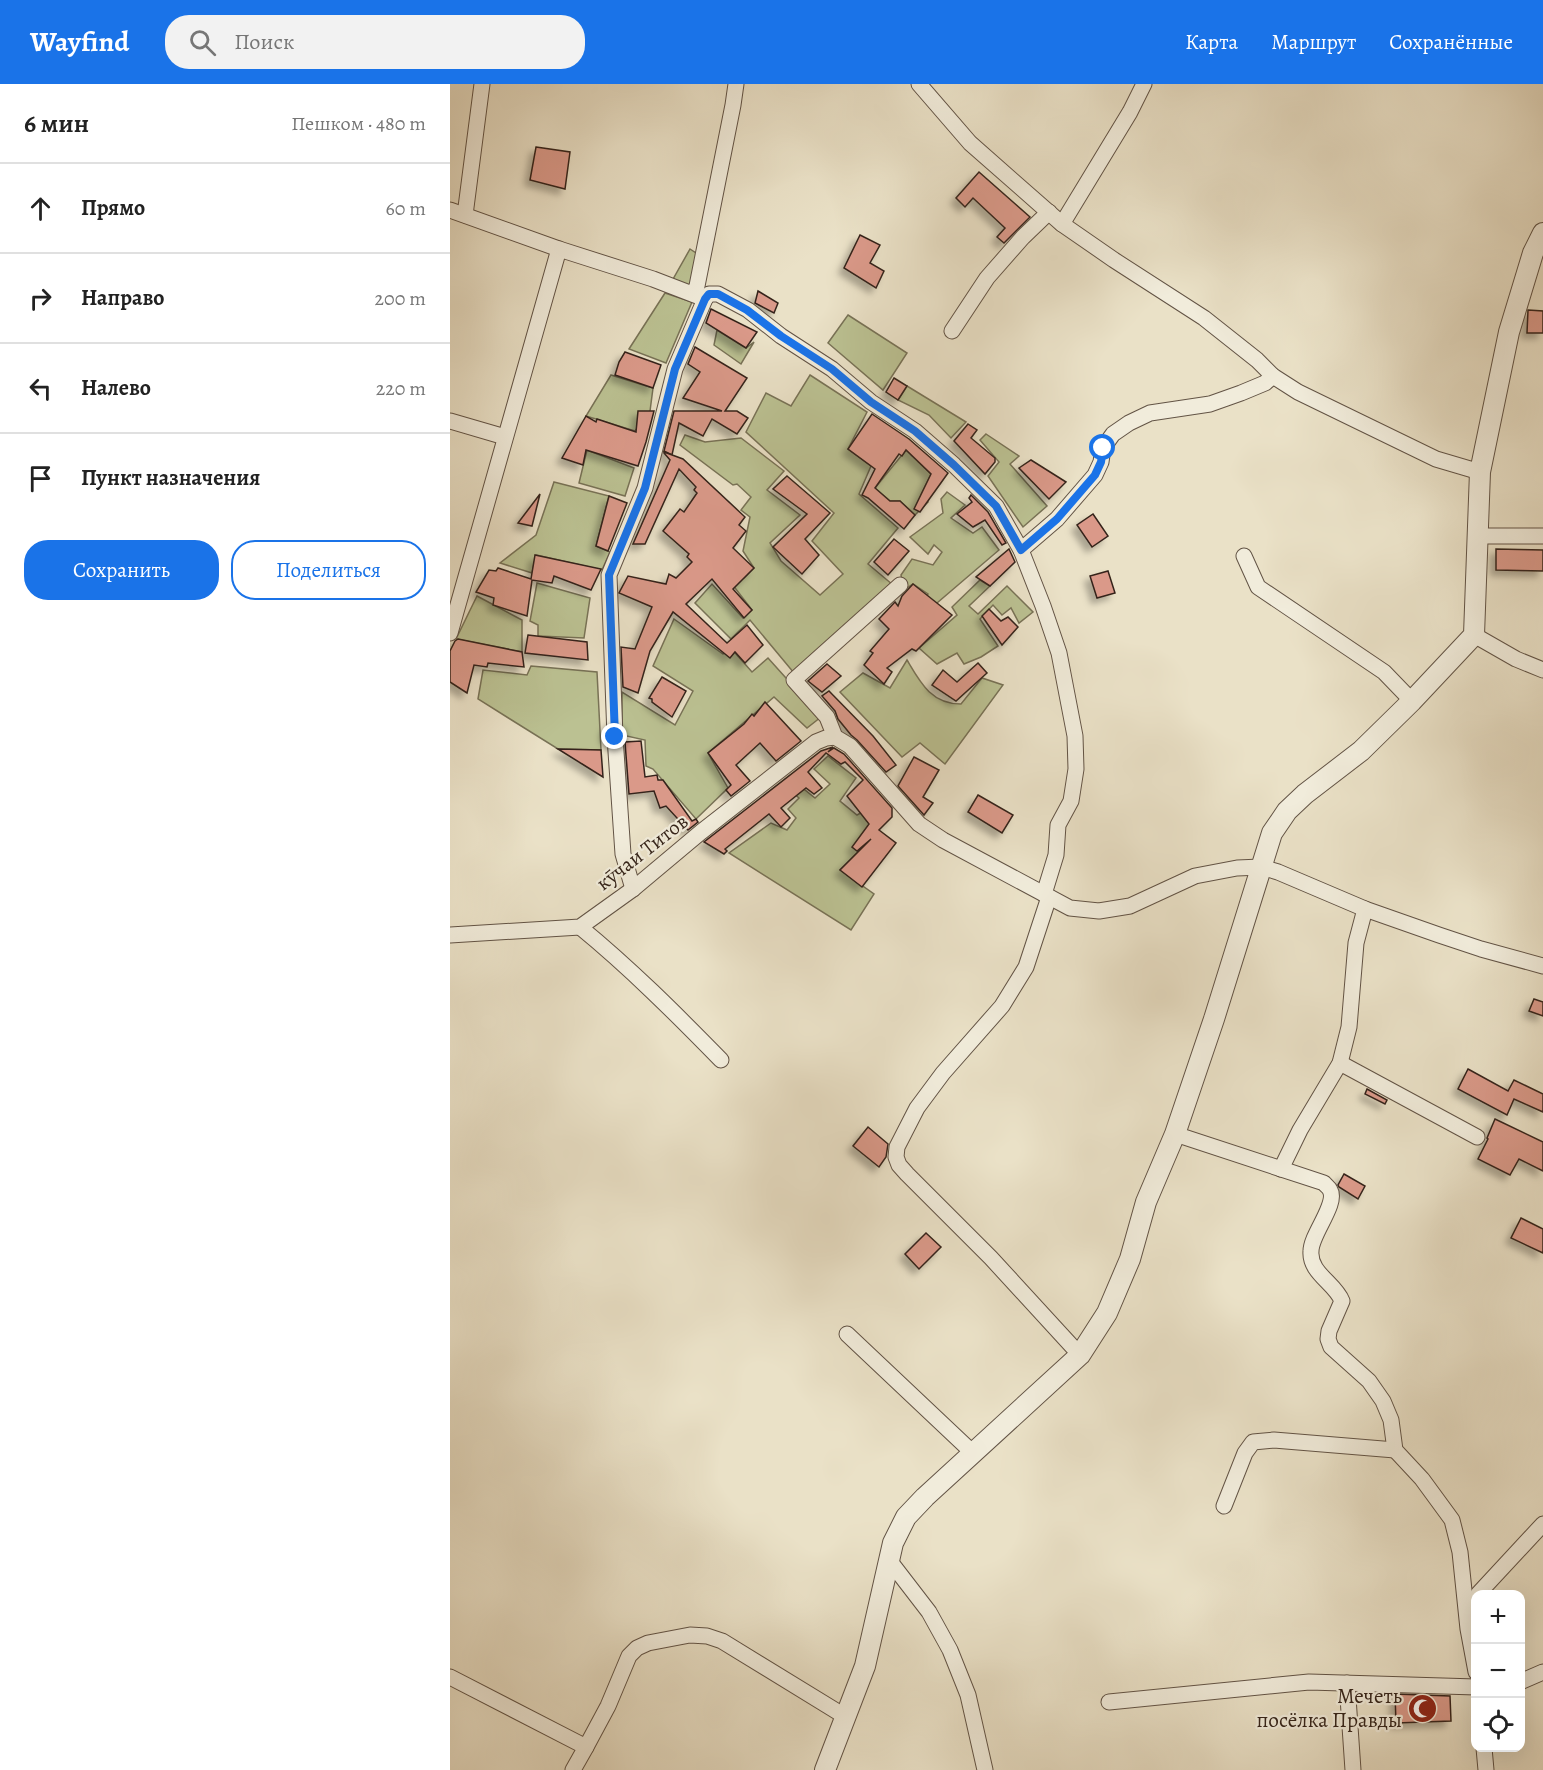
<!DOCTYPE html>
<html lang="ru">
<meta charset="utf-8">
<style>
:root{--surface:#fff;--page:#f2f2f2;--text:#222;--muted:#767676;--line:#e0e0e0;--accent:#1a73e8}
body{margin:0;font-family:Alegreya,serif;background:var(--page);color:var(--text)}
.controls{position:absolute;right:18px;bottom:18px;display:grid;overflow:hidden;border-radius:12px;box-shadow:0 6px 24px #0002}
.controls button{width:54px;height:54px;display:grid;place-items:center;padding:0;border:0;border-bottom:2px solid var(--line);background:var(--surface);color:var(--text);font:30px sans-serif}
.stop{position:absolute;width:18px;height:18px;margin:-14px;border:4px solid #1a73e8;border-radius:50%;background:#fff}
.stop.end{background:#1a73e8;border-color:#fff;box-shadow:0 2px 6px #0008}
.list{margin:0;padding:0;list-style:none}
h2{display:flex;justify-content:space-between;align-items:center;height:78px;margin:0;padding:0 24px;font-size:26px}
h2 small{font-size:20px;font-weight:400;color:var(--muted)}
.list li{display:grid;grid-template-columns:39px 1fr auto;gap:18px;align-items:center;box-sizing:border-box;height:90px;padding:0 24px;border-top:2px solid var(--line)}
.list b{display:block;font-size:22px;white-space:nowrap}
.list em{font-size:20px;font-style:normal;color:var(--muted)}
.actions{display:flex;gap:12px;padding:18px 24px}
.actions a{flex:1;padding:14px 0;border:2px solid var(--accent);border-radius:24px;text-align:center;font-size:21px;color:var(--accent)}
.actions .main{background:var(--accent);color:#fff}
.icon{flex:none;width:33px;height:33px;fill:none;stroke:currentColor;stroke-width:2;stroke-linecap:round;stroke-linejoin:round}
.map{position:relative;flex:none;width:1093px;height:1686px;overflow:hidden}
header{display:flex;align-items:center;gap:36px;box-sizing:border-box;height:84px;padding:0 30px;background:var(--accent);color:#fff}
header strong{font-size:28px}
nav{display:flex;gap:33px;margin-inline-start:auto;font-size:21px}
.search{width:420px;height:54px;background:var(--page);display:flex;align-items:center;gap:15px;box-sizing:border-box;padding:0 21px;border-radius:24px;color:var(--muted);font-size:22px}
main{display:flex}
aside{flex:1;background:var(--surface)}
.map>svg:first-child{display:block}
</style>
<header>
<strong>Wayfind</strong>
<div class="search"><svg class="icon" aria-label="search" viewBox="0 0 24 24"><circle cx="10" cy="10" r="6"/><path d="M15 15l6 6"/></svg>Поиск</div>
<nav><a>Карта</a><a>Маршрут</a><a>Сохранённые</a></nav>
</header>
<main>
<aside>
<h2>6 мин<small>Пешком · 480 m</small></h2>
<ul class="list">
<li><svg class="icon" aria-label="ahead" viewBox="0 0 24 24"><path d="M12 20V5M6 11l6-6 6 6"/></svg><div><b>Прямо</b></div><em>60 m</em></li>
<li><svg class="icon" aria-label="right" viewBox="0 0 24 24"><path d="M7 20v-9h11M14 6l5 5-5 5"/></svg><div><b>Направо</b></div><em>200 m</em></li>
<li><svg class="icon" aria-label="left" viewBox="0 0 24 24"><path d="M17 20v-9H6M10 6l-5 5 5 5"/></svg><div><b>Налево</b></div><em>220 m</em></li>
<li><svg class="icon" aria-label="arrive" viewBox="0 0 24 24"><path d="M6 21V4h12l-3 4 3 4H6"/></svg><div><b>Пункт назначения</b></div></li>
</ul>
<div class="actions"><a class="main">Сохранить</a><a>Поделиться</a></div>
</aside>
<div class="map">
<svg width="1093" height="1686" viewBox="0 0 1093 1686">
<defs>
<filter id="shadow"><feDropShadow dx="-5.5" dy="5.5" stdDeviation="3" flood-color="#0004"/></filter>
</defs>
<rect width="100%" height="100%" fill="#eae1c7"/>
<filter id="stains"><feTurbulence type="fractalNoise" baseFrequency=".00333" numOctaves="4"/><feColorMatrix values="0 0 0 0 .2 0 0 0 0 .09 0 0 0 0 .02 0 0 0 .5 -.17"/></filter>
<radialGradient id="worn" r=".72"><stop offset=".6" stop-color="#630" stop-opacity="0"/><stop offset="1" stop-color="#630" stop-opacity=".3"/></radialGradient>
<g fill="#bbc192" stroke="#787256" stroke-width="1.5">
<polygon points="240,165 249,171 249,215 218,204"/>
<polygon points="215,209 242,218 216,279 179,265"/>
<polygon points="398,231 457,269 433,306 378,259"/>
<polygon points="267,246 296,264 304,258 291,280 264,261"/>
<polygon points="161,291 203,304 200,327 185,347 136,332"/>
<polygon points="360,291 417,328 398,365 421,382 409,410 448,444 418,480 443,501 344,589 300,536 281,555 245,519 262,500 293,534 302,526 272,487 280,477 294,494 304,484 293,467 300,433 291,426 301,413 287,400 283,401 230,361 235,351 255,358 291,354 334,387 317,406 350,431 320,459 331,477 370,511 393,490 362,457 384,429 296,348 316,309 341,322"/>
<polygon points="457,302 516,338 501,354 479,331 448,316"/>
<polygon points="536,350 569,372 560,380 597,422 573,443 538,392 549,378 530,356"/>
<polygon points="137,366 184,384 175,412 129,399"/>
<polygon points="456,366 481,390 471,411 478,418 465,431 450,417 440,417 425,404"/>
<polygon points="104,398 159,412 146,462 160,468 152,486 86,471 82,489 50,479 86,451"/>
<polygon points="497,408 515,421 501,434 523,449 532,443 549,466 487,519 454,551 466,519 478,510 463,500 454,506 451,491 462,475 483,481 492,468 484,461 478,470 460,453 493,429 491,415"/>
<polygon points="530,496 540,502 519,522 528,530 557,502 583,528 569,539 561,524 552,531 543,521 530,535 548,562 531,573 514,580 507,569 487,580 469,564 507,531 502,523"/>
<polygon points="87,499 140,514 134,554 88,552 88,541 80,537"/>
<polygon points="27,512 72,536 72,568 6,555"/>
<polygon points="224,535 273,570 279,562 302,588 318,574 371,633 357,644 324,613 258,669 278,704 246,735 203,685 196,682 195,656 172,651 172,608 225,641 243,607 203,582"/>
<path d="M457,576C470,598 481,620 511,620L532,594L553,601L495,680L470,659L452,673L390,608L413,589L440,604Z"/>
<polygon points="81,582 147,588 151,666 108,665 28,615 33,586 77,591"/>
<polygon points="378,672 406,694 390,717 407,731 418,725 421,755 390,786 424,810 401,846 279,769 321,739 337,746 346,734 338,725 349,714 342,708 350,702 365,714 380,700 364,685"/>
</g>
<g fill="#da9989" stroke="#35241a" stroke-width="1.5" filter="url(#shadow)">
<polygon points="86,63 120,68 115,105 80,96"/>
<polygon points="529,88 580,133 554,159 547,153 555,144 523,114 515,123 506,114"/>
<polygon points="410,151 430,161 420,179 434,187 426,204 394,184"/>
<polygon points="308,207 328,219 324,229 305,219"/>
<polygon points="261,225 307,248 296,264 256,239"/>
<polygon points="1078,226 1093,227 1093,249 1077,249"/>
<polygon points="245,263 297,294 275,327 287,327 298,334 287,350 262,335 253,352 229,339 222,371 214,367 224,327 272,327 233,314 250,288 238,280"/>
<polygon points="175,268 211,281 203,304 165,291 169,278"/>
<polygon points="444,294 457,302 448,316 436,308"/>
<polygon points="188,327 204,327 196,358 188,382 136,366 133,381 112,374 136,332 146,338 147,335 186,348"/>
<polygon points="422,330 459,355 498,389 470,428 464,425 481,390 456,366 452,372 449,370 425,404 440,417 450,417 465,431 454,445 418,414 412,411 425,385 398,365"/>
<polygon points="518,340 527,346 521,354 545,374 545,378 535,390 504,357"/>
<polygon points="214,368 233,375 295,433 289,441 296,447 283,464 304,484 283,505 302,526 294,534 262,495 236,520 277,559 297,541 313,561 295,579 285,568 280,574 223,528 200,567 188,609 173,603 171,563 185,565 202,523 169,509 178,492 216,500 219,490 226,494 242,478 237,473 239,470 213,447 230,425 234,428 247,409 244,406 246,403 229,385 195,460 183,460 220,376 214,369"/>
<polygon points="581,376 616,398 599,415 569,384"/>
<polygon points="337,392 380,429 355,455 369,471 352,490 323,463 357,430 323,405"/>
<polygon points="90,410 82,442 68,439"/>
<polygon points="521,411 538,428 556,459 552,461 535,436 523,443 507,430 522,418 519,414"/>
<polygon points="159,412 177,419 158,467 146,462"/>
<polygon points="643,430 658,452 642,463 627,441"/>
<polygon points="444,455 459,467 438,491 424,478"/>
<polygon points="559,465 565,478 540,502 526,493"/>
<polygon points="1046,465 1093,466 1093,487 1046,486"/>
<polygon points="85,471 151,485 141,506 104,492 102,499 82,496 77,532 43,521 44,514 26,508 39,486 46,487 48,484 81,495"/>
<polygon points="658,487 665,509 647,514 640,492"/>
<polygon points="463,500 502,531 466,567 462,565 437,584 442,588 434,600 414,581 423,569 420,567 439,545 429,535 445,518 448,522 452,512"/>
<polygon points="539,525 551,537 558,533 568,543 552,561 532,532"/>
<polygon points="78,551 137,558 138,576 75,569"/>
<polygon points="8,555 72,568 74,583 38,579 37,583 24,581 17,609 0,598 0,567 5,557"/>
<polygon points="528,579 537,589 506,617 482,601 493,586 507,598"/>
<polygon points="377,580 391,592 372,608 358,597"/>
<polygon points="212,593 236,607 222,633 202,618 202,615 199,614"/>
<polygon points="379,607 423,652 446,681 436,688 407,656 401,651 388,635 385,627 372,612"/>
<polygon points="315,618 351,657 326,677 310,659 286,681 300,697 281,712 276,706 281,701 258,669 294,640 302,630 304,632"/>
<polygon points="191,657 195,693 207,691 208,696 213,696 242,737 246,735 248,738 238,746 216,722 210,724 204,707 179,710 175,658"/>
<polygon points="383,663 378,668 384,664 394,670 442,724 442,733 429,746 446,759 412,803 390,786 421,755 407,767 402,763 419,740 397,712 413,696 395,678 391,680 376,669 358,688 372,704 364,710 356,704 331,724 340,734 331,743 319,730 275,765 277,767 274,770 254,758 371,667"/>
<polygon points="108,665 151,666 153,693"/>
<polygon points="464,673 489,686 473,713 483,719 474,731 448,702"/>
<polygon points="528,711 563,731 552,749 518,728"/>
<polygon points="1084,915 1093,918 1093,932 1079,927"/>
<polygon points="1018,985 1058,1007 1064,996 1093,1010 1093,1028 1064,1015 1057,1031 1008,1005"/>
<polygon points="917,1005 937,1016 935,1020 915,1010"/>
<polygon points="1045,1035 1093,1058 1093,1087 1069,1075 1060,1091 1028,1075 1038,1055 1037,1054"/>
<polygon points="418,1043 438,1060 436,1073 429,1083 403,1062"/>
<polygon points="894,1090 915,1102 908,1115 889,1103 888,1101"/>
<polygon points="1071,1134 1093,1145 1093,1169 1061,1154"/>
<polygon points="476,1149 491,1163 469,1185 455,1170"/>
<polygon points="945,1610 1000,1612 1001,1637 946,1639"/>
</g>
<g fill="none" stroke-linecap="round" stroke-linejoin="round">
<defs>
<g id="minor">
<polyline points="469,0 520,59 612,140 664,176 754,234 807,276 823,292 848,308 986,375 1030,388"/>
<polyline points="0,126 109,165 203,195 255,215"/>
<polyline points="15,131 32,0"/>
<polyline points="612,140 680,28 694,0"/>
<polyline points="243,210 247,202 283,21 286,0"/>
<polyline points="502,247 537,194 573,153 599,128"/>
<polyline points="0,337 55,353"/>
<polyline points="1028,452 1093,452"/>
<polyline points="571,466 607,435 645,391 651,378 653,364 663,350 679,339 700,329 760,320 791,309 815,299 823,292"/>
<polyline points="794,472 808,503 934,588 962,617"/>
<polyline points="450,501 344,596 377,633 385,653 400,662 469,740 493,756 620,824 649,827 680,822 745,792 787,784 811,783 828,788 915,825 989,851 1031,865 1093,882"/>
<polyline points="0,549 109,165"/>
<polyline points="1024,551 1066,575 1093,586"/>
<polyline points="183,805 173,770 165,653 159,491 195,404 225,285 255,215 259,210 268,210 298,226 331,252 382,285 421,318 465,347 504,381 546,422 571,466 593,522 609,569 625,652 626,685 621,717 608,741 606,771 594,810"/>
<polyline points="599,813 576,883 552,922 493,989 467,1024 447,1063 446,1073 449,1081 457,1090 541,1174 630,1271"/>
<path d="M130,843C180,884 225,929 271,976"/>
<polyline points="0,851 130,843 183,805 251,748 366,658 376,654 385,653"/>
<polyline points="890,979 1027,1053"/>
<path d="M725,1050L874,1099C876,1102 879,1103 880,1106C888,1120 861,1150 861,1167C859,1189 885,1199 892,1217L879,1247L878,1255L881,1263L919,1297L933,1317L941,1336L945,1366L972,1395L1002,1436L1010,1468L1018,1545L1026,1588"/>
<polyline points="831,1085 850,1046 890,979 899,943 906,859 915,825"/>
<polyline points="397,1250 523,1369"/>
<polyline points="774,1422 795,1369 803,1358 824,1356 945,1366"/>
<polyline points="439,1476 479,1528 500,1566 518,1611 535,1686"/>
<polyline points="1028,1510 1093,1440"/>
<polyline points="0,1593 136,1663 158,1622 179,1572 187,1564 198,1559 240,1551 257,1552 272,1557 396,1633"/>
<polyline points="1070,1598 1093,1588"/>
<polyline points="897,1599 903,1686"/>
<polyline points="659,1618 859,1598 1026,1603"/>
<polyline points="1034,1664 1036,1686"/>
<polyline points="123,1686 136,1663"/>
</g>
<polyline id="tertiary" points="375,1686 415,1582 443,1459 456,1433 475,1413 630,1271 657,1229 680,1175 696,1118 725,1050 764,935 822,749 837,727 855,710 911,667 962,617 1024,551 1030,388 1059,248 1083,169 1093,149"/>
</defs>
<use href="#minor" stroke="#625345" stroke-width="17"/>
<use href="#tertiary" stroke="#625345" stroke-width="22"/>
<use href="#minor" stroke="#f1ecdb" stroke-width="15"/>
<use href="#tertiary" stroke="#f1ecdb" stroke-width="20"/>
</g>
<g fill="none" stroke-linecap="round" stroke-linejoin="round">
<polyline stroke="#1a73e8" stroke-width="8" points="165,653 159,491 195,404 225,285 255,215 259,210 268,210 297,226 331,252 382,285 421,318 465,347 504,381 546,422 571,466 607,435 645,391 651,378 653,364"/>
</g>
<defs>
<symbol id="mosque-disc" viewBox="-11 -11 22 22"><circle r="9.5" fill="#8f2418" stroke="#f1ecdb"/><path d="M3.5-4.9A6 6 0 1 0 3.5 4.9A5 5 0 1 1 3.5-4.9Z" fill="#fff"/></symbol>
</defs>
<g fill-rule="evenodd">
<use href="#mosque-disc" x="956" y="1608" width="33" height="33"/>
</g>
<g text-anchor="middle" stroke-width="4.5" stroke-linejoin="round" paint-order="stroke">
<g font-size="21" fill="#35241a" stroke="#f1ecdb">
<text transform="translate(192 768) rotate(-38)" y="7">кӯчаи Титов</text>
</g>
<g font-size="21" fill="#35241a" stroke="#f1ecdb" text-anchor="end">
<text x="952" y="1619">Мечеть<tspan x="952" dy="24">посёлка Правды</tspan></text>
</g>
</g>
<rect width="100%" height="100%" filter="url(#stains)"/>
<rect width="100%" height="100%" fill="url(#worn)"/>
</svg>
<div class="controls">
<button>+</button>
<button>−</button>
<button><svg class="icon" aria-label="locate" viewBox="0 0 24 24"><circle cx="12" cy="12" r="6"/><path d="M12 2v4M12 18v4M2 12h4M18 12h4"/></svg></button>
</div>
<div class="stop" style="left:653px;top:364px"></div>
<div class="stop end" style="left:165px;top:653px"></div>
</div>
</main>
